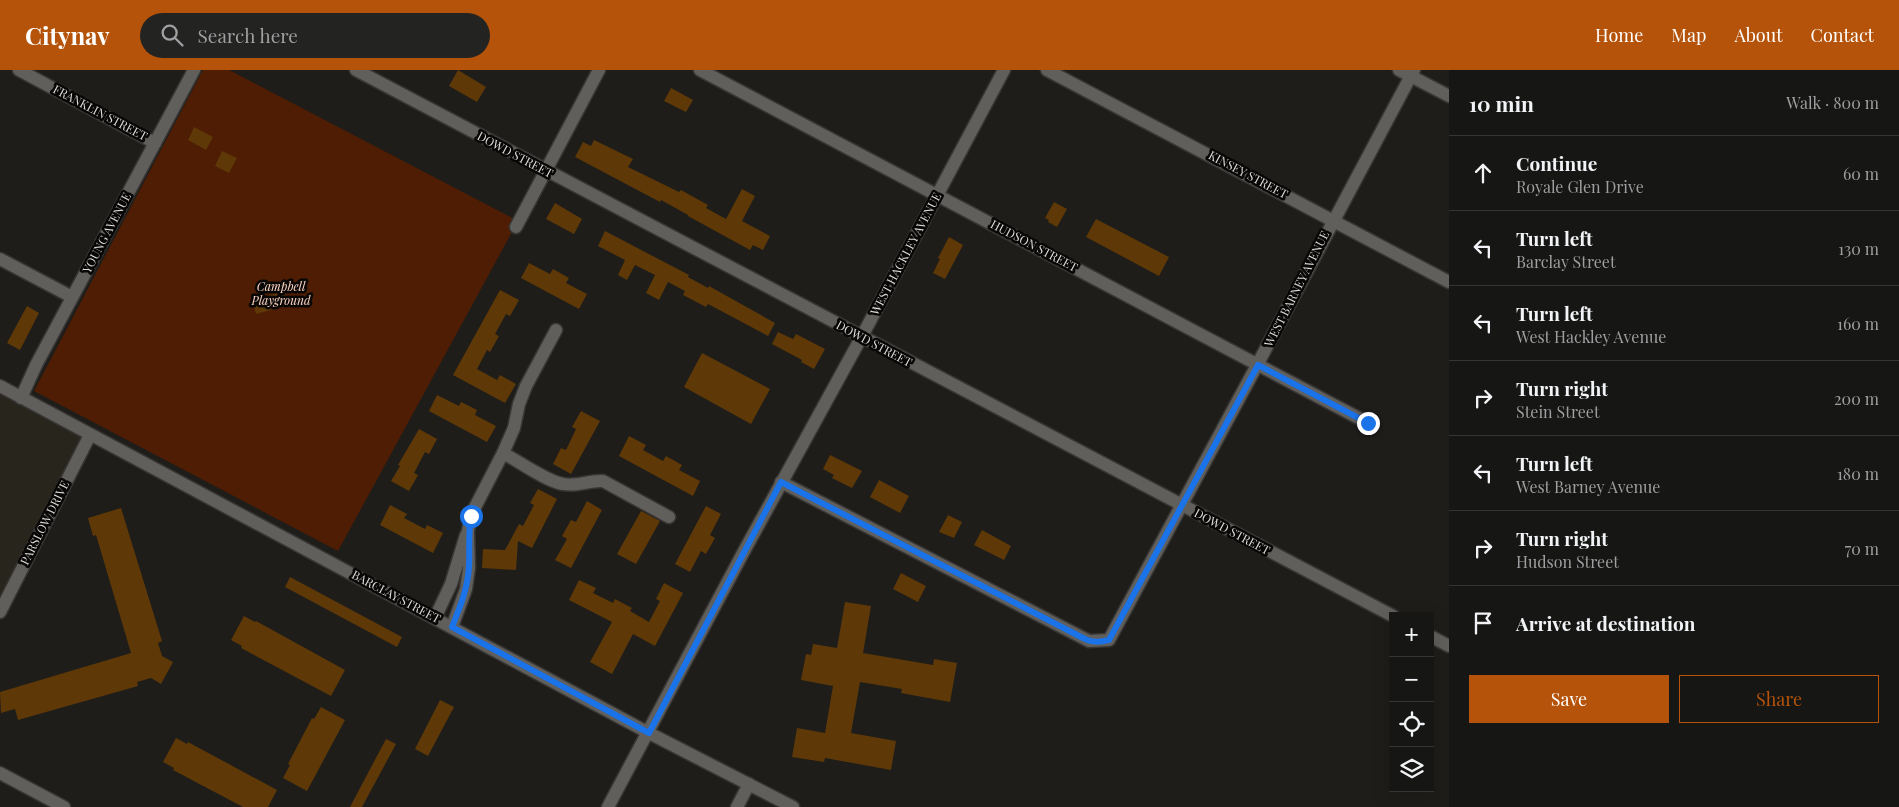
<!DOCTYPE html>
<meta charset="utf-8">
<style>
:root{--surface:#161614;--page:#232322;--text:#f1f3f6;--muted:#9e9fa0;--line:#353534;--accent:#b45309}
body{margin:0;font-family:"Playfair Display",serif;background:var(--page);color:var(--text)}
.controls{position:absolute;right:15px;bottom:15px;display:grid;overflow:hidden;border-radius:0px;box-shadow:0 5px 20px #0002}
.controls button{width:45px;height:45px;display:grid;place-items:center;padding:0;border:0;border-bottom:1px solid var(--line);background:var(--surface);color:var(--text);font:25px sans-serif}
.stop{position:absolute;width:15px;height:15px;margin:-11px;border:4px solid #1a73e8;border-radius:50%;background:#fff}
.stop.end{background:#1a73e8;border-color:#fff;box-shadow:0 1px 5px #0008}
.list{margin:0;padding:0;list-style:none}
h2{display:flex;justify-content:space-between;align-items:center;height:65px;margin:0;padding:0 20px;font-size:21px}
h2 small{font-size:16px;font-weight:400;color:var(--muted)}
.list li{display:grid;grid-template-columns:32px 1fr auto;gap:15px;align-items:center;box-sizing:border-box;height:75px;padding:0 20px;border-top:1px solid var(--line)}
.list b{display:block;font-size:19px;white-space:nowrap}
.list p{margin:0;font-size:16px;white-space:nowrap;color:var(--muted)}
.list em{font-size:16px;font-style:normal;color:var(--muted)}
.actions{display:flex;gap:10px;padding:15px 20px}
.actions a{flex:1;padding:11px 0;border:1px solid var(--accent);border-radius:0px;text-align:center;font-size:18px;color:var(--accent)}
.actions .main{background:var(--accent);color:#fff}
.icon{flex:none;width:28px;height:28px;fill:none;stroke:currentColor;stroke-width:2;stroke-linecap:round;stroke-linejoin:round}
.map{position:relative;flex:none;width:1449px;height:737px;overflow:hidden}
header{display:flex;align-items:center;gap:30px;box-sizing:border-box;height:70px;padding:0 25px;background:var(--accent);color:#fff}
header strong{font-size:24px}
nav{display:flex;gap:28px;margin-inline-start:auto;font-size:18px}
.search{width:350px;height:45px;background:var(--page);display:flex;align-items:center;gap:12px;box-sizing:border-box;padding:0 18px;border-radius:28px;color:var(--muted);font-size:19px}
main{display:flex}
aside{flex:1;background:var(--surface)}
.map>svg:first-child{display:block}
</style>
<header>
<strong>Citynav</strong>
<div class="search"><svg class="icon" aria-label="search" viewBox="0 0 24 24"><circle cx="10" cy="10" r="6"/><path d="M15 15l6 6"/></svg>Search here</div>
<nav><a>Home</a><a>Map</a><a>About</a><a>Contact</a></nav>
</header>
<main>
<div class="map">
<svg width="1449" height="737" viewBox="0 0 1449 737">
<rect width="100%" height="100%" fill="#1e1d1a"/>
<polygon fill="#28251d" points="0,316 90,365 0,538"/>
<polygon fill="#4e1d03" points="203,0 229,0 518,151 338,481 34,321"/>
<g fill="#5e3807">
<polygon points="458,0 486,17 477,32 449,16"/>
<polygon points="671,18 693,30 686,42 664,31"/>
<polygon points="194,57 213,67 206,80 188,70"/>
<polygon points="594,70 633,89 628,97 679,122 681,120 708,135 706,138 726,149 742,119 755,126 742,151 770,166 763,180 753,175 750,180 688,146 688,145 661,130 660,132 575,87 583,72 591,76"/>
<polygon points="222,81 237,88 229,103 215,96"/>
<polygon points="1054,132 1067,139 1057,157 1048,152 1049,150 1045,148"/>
<polygon points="555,133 582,149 574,164 546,149"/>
<polygon points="1096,149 1169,187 1159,206 1086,167"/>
<polygon points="605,161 689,205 688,207 708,218 709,216 775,253 768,266 708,234 706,237 683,225 685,221 668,212 659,230 646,223 655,205 635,195 627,210 618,205 625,190 598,176"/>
<polygon points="949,167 963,175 945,209 933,203 940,189 938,188"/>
<polygon points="529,193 550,204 553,199 569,208 566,213 587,224 579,239 521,208"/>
<polygon points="500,220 519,230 510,246 506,244 495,264 499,266 490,282 487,280 477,299 497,310 500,305 516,314 505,333 453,305"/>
<polygon points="284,221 287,232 270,237 271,240 256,244 252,230"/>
<polygon points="27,236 39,243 20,280 7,273"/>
<polygon points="778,262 793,269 796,264 825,279 814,299 801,292 802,290 772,274"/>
<polygon points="702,283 770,319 751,354 684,317"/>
<polygon points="437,325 459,336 461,332 477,340 475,345 496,356 487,372 429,341"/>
<polygon points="581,341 600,351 571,404 553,394 561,378 566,380 576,359 572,357"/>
<polygon points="419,359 437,369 429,384 425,382 414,403 418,405 409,421 391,411 400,396 398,395"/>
<polygon points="629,366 646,375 643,380 663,391 666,386 682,395 679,400 700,411 693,426 619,386"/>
<polygon points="830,385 862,401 852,418 832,408 834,405 823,399"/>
<polygon points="879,410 909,426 900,443 870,427"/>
<polygon points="538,419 557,429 532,478 518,471 516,500 482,498 483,479 505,480 519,454 523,456 534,435 530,433"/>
<polygon points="587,431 602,440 571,498 555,490 567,469 562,466 571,450 576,452"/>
<polygon points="390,435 407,444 404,448 425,459 427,455 443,463 433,483 380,455"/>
<polygon points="706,436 721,444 710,465 715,468 706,484 701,481 690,502 675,494"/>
<polygon points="121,438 162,571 158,573 162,586 173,592 161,614 151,608 137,612 138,616 18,650 15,639 1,643 0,622 131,583 96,465 93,466 88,448"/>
<polygon points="641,441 660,451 636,494 617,484"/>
<polygon points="948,445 962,452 954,468 939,462"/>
<polygon points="982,460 1011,476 1004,490 974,475"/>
<polygon points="901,503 926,516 918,532 893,519"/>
<polygon points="290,507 402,567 397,577 285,517"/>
<polygon points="579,510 596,518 593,523 613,533 615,529 632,538 630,541 649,552 660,531 656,529 664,513 683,523 655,576 633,564 612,604 590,592 612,552 569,530"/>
<polygon points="845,532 871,536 863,583 933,595 934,589 957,593 950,632 901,623 902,619 860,612 851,663 896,671 891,700 825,688 824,692 792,687 797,658 825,663 833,616 801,610 806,584 811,585 813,574 837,578"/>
<polygon points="244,546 255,552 256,551 345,600 331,626 241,578 242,576 231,570"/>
<polygon points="440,630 454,637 428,686 415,679"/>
<polygon points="321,637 345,650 307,721 283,708 290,695 288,694 312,648 314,649"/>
<polygon points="176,668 187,674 188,672 277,720 268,737 243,737 173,700 174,698 163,692"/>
<polygon points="386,669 396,674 362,737 350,737"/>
</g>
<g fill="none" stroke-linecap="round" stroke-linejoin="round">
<defs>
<g id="minor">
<polyline points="19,0 155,73"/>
<polyline points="356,0 1393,546"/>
<polyline points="700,0 1368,353"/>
<polyline points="1047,0 1449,212"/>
<polyline points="1399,0 1449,26"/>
<polyline points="516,157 599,0"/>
<polyline points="0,189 72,227"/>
<polyline points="0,316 649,663 793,737"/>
<polyline points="21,328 36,295 194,0"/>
<path d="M503,383C520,392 546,411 563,414C576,417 590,410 603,411L669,447"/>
<path d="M781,412L1089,571L1109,570C1212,381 1313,190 1414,0"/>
<polyline points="0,542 90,365"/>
<polyline points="435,548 451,514 466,465"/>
<polyline points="452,557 466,519 469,498 468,461 471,445 503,383 514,358 519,334 526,316 556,260"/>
<polyline points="1430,566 1449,576"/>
<polyline points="0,703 64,737"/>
<polyline points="608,737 743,483 861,268 1004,0"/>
<polyline points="737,737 749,714"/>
</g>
</defs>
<use href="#minor" stroke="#373635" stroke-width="15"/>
<use href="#minor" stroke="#615f5c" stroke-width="12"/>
</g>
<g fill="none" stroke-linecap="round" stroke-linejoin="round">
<path stroke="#1a73e8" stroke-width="6" d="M471,446C468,463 470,479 469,496C468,518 460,537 452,557L649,663L781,412L1083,568C1092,573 1100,572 1109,570L1258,295L1368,353"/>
</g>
<g text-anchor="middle" stroke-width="5" stroke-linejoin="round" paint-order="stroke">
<g font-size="12" fill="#dddddb" stroke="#080706">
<text transform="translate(100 43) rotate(28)" y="4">FRANKLIN STREET</text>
<text transform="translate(515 85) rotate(28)" y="4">DOWD STREET</text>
<text transform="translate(1248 105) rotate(28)" y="4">KINSEY STREET</text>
<text transform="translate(107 163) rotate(-62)" y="4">YOUNG AVENUE</text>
<text transform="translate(1034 176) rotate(28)" y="4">HUDSON STREET</text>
<text transform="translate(906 184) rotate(-62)" y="4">WEST HACKLEY AVENUE</text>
<text transform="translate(1297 219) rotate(-63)" y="4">WEST BARNEY AVENUE</text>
<text transform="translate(874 274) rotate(28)" y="4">DOWD STREET</text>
<text transform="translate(45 453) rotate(-63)" y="4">PARSLOW DRIVE</text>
<text transform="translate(1232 462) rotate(28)" y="4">DOWD STREET</text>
<text transform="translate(396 527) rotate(28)" y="4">BARCLAY STREET</text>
</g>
<g font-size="12" font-style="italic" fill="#fed5c3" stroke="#080706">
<text x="281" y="221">Campbell<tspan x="281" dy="14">Playground</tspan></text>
</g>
</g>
</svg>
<div class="controls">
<button>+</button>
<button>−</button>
<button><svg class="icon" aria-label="locate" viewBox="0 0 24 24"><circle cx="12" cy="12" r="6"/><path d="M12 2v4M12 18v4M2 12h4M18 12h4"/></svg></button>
<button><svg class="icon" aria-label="layers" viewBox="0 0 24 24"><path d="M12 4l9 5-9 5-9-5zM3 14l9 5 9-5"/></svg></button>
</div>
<div class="stop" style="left:471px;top:446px"></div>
<div class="stop end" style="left:1368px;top:353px"></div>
</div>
<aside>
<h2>10 min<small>Walk · 800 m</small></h2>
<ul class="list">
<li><svg class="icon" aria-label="ahead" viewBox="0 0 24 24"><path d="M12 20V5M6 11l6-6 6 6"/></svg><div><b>Continue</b><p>Royale Glen Drive</p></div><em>60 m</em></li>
<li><svg class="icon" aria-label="left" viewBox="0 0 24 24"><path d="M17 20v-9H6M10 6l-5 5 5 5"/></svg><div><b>Turn left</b><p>Barclay Street</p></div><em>130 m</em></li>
<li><svg class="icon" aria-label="left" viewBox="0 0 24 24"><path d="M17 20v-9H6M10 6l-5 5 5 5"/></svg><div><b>Turn left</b><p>West Hackley Avenue</p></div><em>160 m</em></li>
<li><svg class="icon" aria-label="right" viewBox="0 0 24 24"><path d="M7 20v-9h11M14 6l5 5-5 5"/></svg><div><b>Turn right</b><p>Stein Street</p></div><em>200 m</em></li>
<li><svg class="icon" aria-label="left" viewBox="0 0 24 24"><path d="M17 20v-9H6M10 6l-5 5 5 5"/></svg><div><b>Turn left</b><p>West Barney Avenue</p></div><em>180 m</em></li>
<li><svg class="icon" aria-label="right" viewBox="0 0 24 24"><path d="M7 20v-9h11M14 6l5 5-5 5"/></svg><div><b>Turn right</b><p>Hudson Street</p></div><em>70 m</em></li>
<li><svg class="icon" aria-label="arrive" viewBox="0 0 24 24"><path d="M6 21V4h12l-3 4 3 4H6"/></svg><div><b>Arrive at destination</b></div></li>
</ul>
<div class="actions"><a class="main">Save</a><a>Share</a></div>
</aside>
</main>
